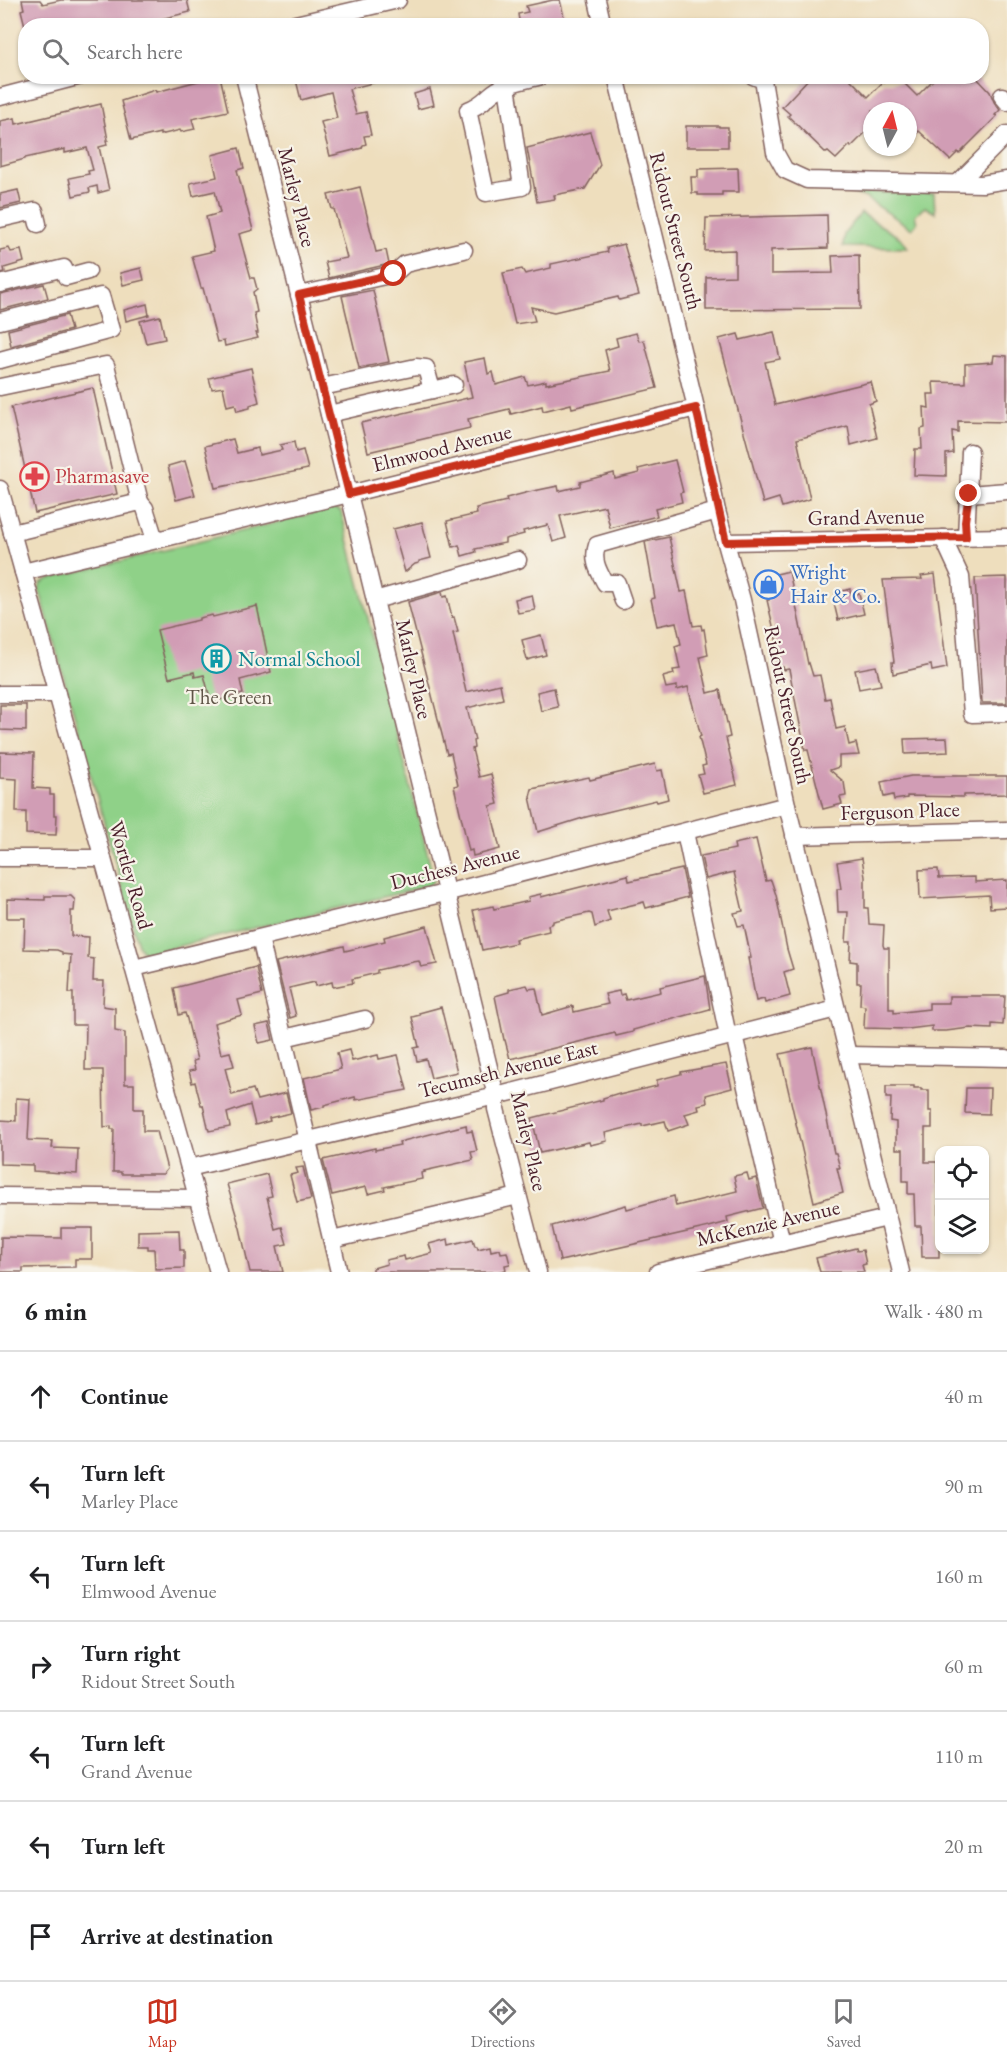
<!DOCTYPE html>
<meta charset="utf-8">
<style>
:root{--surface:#fff;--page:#f6f6f6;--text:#202124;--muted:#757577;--line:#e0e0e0;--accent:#c8321e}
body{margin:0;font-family:"EB Garamond",serif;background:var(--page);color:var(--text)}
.controls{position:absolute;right:18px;bottom:18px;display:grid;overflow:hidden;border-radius:12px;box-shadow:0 2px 4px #0004}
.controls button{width:54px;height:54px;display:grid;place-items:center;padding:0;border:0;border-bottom:2px solid var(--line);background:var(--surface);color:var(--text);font:30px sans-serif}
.compass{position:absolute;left:863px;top:102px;width:54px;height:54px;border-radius:50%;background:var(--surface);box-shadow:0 2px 4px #0004;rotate:7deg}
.stop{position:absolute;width:18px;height:18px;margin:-14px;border:4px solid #c8321e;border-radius:50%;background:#fff}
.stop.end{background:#c8321e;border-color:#fff;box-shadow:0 2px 6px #0008}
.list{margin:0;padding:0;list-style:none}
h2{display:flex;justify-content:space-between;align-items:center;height:78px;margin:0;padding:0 24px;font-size:26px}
h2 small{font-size:20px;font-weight:400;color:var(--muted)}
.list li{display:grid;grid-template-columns:39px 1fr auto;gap:18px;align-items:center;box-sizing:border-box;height:90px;padding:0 24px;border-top:2px solid var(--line)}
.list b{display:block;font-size:22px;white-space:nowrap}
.list p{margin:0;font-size:20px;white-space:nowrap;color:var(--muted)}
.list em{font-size:20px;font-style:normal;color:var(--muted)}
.icon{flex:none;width:33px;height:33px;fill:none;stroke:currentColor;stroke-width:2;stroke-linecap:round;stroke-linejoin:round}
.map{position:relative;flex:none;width:1007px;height:1272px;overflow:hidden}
.search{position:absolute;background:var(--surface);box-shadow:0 2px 4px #0004;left:18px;right:18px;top:18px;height:66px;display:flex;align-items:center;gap:15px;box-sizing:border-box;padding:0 21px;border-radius:24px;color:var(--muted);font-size:22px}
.sheet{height:708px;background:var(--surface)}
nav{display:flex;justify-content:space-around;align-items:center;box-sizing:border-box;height:84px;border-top:2px solid var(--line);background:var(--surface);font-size:16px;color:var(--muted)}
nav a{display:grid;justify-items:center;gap:3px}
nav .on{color:var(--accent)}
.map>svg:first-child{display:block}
</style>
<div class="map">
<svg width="1007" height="1272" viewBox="0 0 1007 1272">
<rect width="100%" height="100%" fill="#f7f3e8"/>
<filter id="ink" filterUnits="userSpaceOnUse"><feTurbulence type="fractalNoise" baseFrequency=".0167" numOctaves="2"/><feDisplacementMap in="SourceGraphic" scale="12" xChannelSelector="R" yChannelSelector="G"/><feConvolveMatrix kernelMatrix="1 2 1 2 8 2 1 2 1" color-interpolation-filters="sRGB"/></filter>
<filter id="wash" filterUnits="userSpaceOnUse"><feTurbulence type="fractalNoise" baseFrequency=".008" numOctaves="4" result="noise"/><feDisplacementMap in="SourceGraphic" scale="24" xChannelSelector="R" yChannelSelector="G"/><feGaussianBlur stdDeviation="1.35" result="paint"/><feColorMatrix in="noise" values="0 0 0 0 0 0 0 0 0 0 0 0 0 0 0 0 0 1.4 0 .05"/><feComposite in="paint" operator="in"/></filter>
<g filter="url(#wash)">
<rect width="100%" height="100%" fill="#eedebd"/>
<g fill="#8fd188" stroke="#6c785a" stroke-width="1.5">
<polygon points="848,192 934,193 935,213 925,207 915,215 917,223 912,229 864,197"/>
<polygon points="861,213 902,239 908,248 843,247 844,234"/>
<polygon points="335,508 341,511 434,880 429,886 150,953 142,951 138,945 39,588 41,583 48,579"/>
</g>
<g id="blocks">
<g fill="#d19db5">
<polygon points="22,0 40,0 43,4 61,0 187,0 190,12 144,23 145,26 25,26 21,10 24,9"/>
<polygon points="553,0 560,0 565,21 554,24 554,26 520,26 518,14 528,12 526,6"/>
<polygon points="206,76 220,76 228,111 192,119 195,129 181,132 180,130 160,135 160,133 131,140 121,101 155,90 156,92 206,79"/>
<polygon points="295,76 380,76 380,81 349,89 356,114 366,112 371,135 364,136 366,144 363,145 362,148 330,156 321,122 337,118 331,92 301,100"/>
<polygon points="811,76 847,76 868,97 883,82 903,82 917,96 937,76 975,76 990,92 994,102 1000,110 995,115 997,116 959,154 958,152 950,160 919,131 908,142 908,111 872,111 872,126 851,147 850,145 836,159 828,152 826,153 788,116 790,114 782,107"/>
<polygon points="430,89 434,105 418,109 414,94"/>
<polygon points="101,104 108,140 106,140 107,145 99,147 109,190 98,193 97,186 89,188 90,192 73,196 69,178 89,174 88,171 93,170 87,148 65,153 65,149 25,158 25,159 0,166 0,121 15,118 16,124"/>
<polygon points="686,126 719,126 719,127 728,127 728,147 686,147"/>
<polygon points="590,132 600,165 585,189 554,195 555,199 537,202 527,148"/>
<polygon points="239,148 244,168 237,170 253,230 239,234 251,278 254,278 257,289 253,292 257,312 254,313 258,333 256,333 258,338 225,346 224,341 217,342 203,288 201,288 192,256 214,251 206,217 220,213 215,191 193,196 190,183 217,177 212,155"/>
<polygon points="738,168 739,192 722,192 722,195 698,195 698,193 692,193 691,177 698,177 698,169"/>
<polygon points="360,187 376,252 386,250 389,264 329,278 325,262 347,258 334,209 332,209 328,195"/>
<polygon points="18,190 21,203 0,208 0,194"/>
<polygon points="827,215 828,248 771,250 771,274 833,273 832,256 859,255 860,309 706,310 706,277 735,276 735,250 705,251 706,218"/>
<polygon points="624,244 639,295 619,300 618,297 554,312 531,307 535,321 515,324 503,273 522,269 525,274 551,268 551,264 608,252 607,248"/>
<polygon points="9,248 11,252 21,250 24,262 4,268 5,272 0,273 0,250"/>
<polygon points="141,268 144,280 123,285 120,273"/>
<polygon points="44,284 48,298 0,310 0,294"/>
<polygon points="373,290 389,362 359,368 342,296"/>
<polygon points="147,304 149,315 126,321 124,310"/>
<polygon points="67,315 71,330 11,346 8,330"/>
<polygon points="160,316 165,339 146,343 140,321"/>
<polygon points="774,332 780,359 765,362 775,405 871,382 876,401 869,404 877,438 851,445 848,426 797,439 810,499 782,507 779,498 763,503 719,339 738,334 740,340"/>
<polygon points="636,333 639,341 644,340 657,388 572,408 571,404 543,411 542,406 511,414 509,409 468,419 470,428 368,452 361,423 472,397 464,362 485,358 488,374 493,372 496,385 525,377 528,385 546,381 546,384 610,371 605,350 618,346 616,338"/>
<polygon points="994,355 1007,356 1007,422 958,421 958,432 952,431 953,453 946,454 946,476 914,475 915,449 922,449 921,429 925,428 924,407 929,408 928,394 934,394 933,382 965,383 965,364 993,362"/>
<polygon points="251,368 259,402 250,405 250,408 237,411 235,404 227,406 223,387 212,389 209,378"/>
<polygon points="93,388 117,494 35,513 11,407"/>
<polygon points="233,439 237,453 258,448 259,455 282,450 280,445 294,442 296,452 303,450 308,469 215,488 205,446"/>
<polygon points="675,460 683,492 680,493 682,502 655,509 657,516 610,528 605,506 560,516 566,538 553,542 548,525 523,531 524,534 505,539 505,543 475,549 476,552 462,556 459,545 453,547 447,521 477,514 476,508 507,501 506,498 529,492 558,486 559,491 580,486 580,482 614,473 615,479 639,473 638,469"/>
<polygon points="185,461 195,495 176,500 168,466"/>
<polygon points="422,522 431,558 419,561 419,563 415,564 405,572 393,529"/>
<polygon points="669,537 681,592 686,591 693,626 701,625 702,630 704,629 708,655 700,657 708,693 720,690 730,737 726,738 737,785 703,793 698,775 704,774 702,766 706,765 699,737 701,736 688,687 677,690 677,686 666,688 663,677 674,674 673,670 680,669 675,646 681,644 676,622 657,626 651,599 655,598 645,542"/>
<polygon points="789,571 808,664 809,663 813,676 820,675 825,699 830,698 836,729 845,727 849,745 856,743 859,755 839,756 839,767 830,770 844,782 846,796 840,797 842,804 823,809 808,750 805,750 789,669 784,670 783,667 779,668 777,657 780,656 767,600 769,600 764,577"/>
<polygon points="935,574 947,668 932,671 931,665 893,674 892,662 894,662 883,580 922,579 921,576"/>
<polygon points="1007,577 1007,703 982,703 975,578"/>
<polygon points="850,589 851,595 859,593 864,614 838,620 833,599 837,598 835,593"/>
<polygon points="442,592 443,597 447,596 452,618 454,617 458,632 453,633 466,692 500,684 503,699 467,708 475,740 473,741 474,748 472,749 479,777 491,774 498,804 490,806 500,849 473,856 472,850 469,851 454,786 458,785 451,753 447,754 408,602"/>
<polygon points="532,595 535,610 518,613 515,599"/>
<polygon points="257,606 271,672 240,680 243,694 211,702 204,675 195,677 194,672 169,678 157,630 199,620 199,618 212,615 213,617"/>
<polygon points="541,635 546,655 527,660 522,640"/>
<polygon points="876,666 881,685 859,689 855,670"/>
<polygon points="554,688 558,707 541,711 537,692"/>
<polygon points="0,705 26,705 26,731 0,730"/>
<polygon points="947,738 948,752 905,754 904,739"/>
<polygon points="0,752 34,753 33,788 50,789 50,795 54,795 54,815 57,815 56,835 26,834 26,812 16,812 17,779 0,778"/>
<polygon points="655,764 657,771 662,770 668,799 657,802 656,800 586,817 538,832 530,797 532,789 589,777 590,780"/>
<polygon points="911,776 1007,776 1007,794 964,795 964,797 907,796 907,798 894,800 893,795 884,797 881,782"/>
<polygon points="756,839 766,881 771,880 776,895 787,949 793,969 784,972 790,996 765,1003 764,999 756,1001 748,958 751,958 744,925 738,926 734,913 743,911 734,872 706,879 701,856 735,849 734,844"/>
<polygon points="862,858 865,877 865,908 868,908 869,924 884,925 883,945 884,948 889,948 889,1009 894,1009 894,1013 929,1009 929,1003 949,1003 949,996 1005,996 1003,1025 992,1024 992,1029 970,1028 946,1031 932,1031 932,1026 908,1029 864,1028 865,1006 860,1005 861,983 857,983 857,962 850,961 851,942 846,942 848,912 838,912 837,889 841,889 837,862"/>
<polygon points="682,869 688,897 646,908 644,902 607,911 610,921 595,927 592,914 589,913 553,921 553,923 548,925 549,931 515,939 516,943 482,950 473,910 493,906 494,909 529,901 528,897 541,894 541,897 628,875 629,881"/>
<polygon points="938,869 939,878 975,877 975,882 1007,880 1007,907 990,908 989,895 920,899 919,870"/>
<polygon points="45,896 71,896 75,900 74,911 71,911 71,936 89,937 88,958 94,959 93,981 104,981 103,1006 115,1008 115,1031 125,1033 125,1084 134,1084 134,1109 143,1109 143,1131 157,1131 167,1169 163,1174 121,1174 121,1172 113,1172 114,1129 111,1129 111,1126 104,1127 103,1070 85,1070 86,1025 73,1025 73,993 69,993 71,955 62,954 62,952 57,950 24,949 25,918 7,918 7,899 45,900"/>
<polygon points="427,926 437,964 421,967 419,961 413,962 377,970 377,973 352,979 353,983 333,987 332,982 316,986 315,982 289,988 296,1016 290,1018 276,962 344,946 345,951 385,941 384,937"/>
<polygon points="256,967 262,994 238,1000 242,1015 214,1023 221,1054 230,1052 234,1066 225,1068 232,1095 253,1089 257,1100 286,1093 291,1113 269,1118 270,1121 255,1125 250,1105 227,1113 230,1127 209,1131 203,1105 201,1105 195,1082 192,1083 189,1071 195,1070 193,1061 197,1060 187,1019 185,1013 179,1015 174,988"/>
<polygon points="705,976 710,1009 633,1030 633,1032 616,1036 615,1033 510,1059 505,1040 504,1040 495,996 509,992 509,989 527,985 529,989 536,988 542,1015 573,1006 574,1012 608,1004 605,994 619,991 620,995 624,994 626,1000 661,992 660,987"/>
<polygon points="441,1007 457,1072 431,1078 426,1059 417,1061 414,1048 419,1047 412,1017 420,1015 419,1013"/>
<polygon points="269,1023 273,1040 259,1043 255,1026"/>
<polygon points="812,1047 834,1153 836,1153 840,1168 837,1168 843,1193 814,1202 780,1054"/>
<polygon points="349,1050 352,1061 378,1055 379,1059 398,1055 407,1090 356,1100 355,1097 324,1105 324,1107 311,1110 304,1078 341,1069 337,1053"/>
<polygon points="726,1064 732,1088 706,1095 707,1103 698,1105 699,1110 685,1114 689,1124 668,1131 665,1121 642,1126 642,1124 605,1133 607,1141 590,1145 589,1142 540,1153 532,1118 603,1100 603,1098 619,1093 619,1095 657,1086 657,1080 681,1074 681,1072"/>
<polygon points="886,1086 914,1086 914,1088 921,1088 921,1090 929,1090 929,1111 932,1111 932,1128 925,1128 925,1162 937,1162 937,1183 939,1183 939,1257 922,1257 921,1226 915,1226 914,1194 908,1194 908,1181 903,1181 903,1149 896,1149 896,1122 890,1121 891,1098 886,1098"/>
<polygon points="966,1088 990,1088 989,1114 965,1113"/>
<polygon points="16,1098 30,1099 28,1140 53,1141 52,1148 78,1149 77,1174 33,1171 33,1165 0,1164 0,1120 16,1121"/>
<polygon points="466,1125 467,1132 472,1131 477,1151 471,1152 473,1160 424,1171 425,1172 421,1173 422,1179 384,1187 385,1190 368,1194 366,1187 332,1195 323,1160 375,1148 375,1150 400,1145 399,1142"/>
<polygon points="303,1167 311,1199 297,1202 290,1175 298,1173 296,1168"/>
<polygon points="747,1173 749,1180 756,1178 763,1208 727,1217 728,1222 709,1227 560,1261 552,1226 626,1205 627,1209 674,1196 676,1206 737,1191 734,1176"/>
<polygon points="267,1174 272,1196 267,1197 275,1229 282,1227 287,1244 277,1246 283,1272 250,1272 240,1228 227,1184"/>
<polygon points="61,1228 92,1228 92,1259 75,1259 75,1267 23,1268 23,1272 0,1272 1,1237 61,1238"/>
<polygon points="179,1230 180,1250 184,1250 184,1268 155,1269 154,1249 148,1249 148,1246 138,1246 138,1231"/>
<polygon points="448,1239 449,1245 473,1239 475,1246 477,1246 478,1249 490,1246 491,1251 500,1249 501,1253 507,1252 510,1264 505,1265 506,1270 497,1272 373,1272 373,1268 387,1264 386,1260 404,1256 405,1260 432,1253 429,1244"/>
<polygon points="856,1248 857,1251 863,1250 866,1264 862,1265 864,1272 820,1272 816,1258"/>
</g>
</g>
</g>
<g filter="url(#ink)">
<use href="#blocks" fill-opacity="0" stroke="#83625e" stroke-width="1.5"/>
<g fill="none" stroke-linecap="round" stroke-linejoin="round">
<defs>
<g id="minor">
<polyline points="597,0 603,26"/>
<polyline points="287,26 398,0"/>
<polyline points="244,76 349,494 496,1096 496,1109 538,1272"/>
<polyline points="616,76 696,408 717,511 742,600 787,805 901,1272"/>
<polyline points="753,76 763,80 775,152 785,170 807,180 982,184 1007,180"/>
<path d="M507,86L522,187L486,193L468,110C485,104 487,95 499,89C511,82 527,80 541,76"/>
<polyline points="1002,96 1007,102"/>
<polyline points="0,97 81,76"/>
<polyline points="958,183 1007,134"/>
<polyline points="0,219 35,211 38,224"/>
<polyline points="0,284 64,268 66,277 88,271"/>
<polyline points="299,295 394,274 405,264 464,250"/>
<polyline points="0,321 101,296 111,330 0,360"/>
<polyline points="0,387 106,365 140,502 12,533"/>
<polyline points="322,387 416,367 426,368 432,390"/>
<polyline points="329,414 454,385"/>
<polyline points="0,489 218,1272"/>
<polyline points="969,494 1007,491"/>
<polyline points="140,502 145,508 155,540"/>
<polyline points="966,537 970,452"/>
<polyline points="943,538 961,577 972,714 1007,713"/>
<polyline points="726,542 1007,537"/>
<polyline points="23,572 349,494 696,408"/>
<polyline points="375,600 518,560"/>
<path d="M623,601L617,583H605C598,570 592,560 597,545L717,511"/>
<polyline points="0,694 57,694"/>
<polyline points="685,832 728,1036"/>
<polyline points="794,836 1007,830"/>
<polyline points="0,858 103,858"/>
<polyline points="260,938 339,1272"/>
<polyline points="134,968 445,893 787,805"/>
<polyline points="734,1035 782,1243"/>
<polyline points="284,1038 365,1019"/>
<polyline points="848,1055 1007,1058"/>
<polyline points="189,1168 496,1096 836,1009"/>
<polyline points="0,1196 198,1198"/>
<polyline points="332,1240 518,1196"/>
<polyline points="658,1272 887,1218"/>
</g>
</defs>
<use href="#minor" stroke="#83625e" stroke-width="19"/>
<use href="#minor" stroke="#fff" stroke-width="16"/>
</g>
</g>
<g fill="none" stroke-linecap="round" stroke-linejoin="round" filter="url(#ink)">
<polyline stroke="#c8321e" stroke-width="8" points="394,274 299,295 349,494 696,408 726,542 966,537 965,521 969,494"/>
</g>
<defs>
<symbol id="pharmacy-ring" viewBox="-11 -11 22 22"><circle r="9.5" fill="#f7f3e8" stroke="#e0444e" stroke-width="1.5"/><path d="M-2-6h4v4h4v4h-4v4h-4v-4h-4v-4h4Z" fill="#e0444e"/></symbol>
<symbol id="shop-ring" viewBox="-11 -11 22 22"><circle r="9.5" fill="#f7f3e8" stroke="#3f7fe0" stroke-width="1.5"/><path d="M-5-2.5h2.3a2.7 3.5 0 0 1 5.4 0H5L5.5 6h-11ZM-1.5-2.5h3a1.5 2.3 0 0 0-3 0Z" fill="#3f7fe0"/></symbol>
<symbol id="building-ring" viewBox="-11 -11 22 22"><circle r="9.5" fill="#f7f3e8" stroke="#0f9aa8" stroke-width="1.5"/><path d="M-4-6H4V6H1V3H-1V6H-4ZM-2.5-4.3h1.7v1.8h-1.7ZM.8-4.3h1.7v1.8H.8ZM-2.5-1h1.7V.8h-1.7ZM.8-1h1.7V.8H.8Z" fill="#0f9aa8"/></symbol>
</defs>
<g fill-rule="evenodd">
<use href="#pharmacy-ring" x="18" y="460" width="33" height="33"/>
<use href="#shop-ring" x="752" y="568" width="33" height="33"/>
<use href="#building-ring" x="200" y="642" width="33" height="33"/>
</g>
<g text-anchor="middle" stroke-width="4.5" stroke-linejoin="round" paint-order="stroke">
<g font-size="21" fill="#4a1f2b" stroke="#f7f3e8">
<text transform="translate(297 197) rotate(76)" y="7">Marley Place</text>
<text transform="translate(676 231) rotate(76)" y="7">Ridout Street South</text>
<text transform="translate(442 448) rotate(-14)" y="7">Elmwood Avenue</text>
<text transform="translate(866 517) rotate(-1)" y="7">Grand Avenue</text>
<text transform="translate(414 669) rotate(77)" y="7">Marley Place</text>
<text transform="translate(788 705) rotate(78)" y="7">Ridout Street South</text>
<text transform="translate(900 811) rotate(-2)" y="7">Ferguson Place</text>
<text transform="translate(455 867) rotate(-14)" y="7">Duchess Avenue</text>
<text transform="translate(131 875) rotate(74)" y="7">Wortley Road</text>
<text transform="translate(508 1069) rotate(-14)" y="7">Tecumseh Avenue East</text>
<text transform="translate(529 1141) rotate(77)" y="7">Marley Place</text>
<text transform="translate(768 1223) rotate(-13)" y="7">McKenzie Avenue</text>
</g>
<g font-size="21" fill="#be3a42" stroke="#f7f3e8" text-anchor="start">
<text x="55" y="483">Pharmasave</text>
</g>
<g font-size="21" fill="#366cbe" stroke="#f7f3e8" text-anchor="start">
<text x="790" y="579">Wright<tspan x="790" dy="24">Hair &amp; Co.</tspan></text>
</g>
<g font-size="21" fill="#0d838f" stroke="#f7f3e8" text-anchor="start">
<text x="238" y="666">Normal School</text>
</g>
<g font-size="21" fill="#5f5447" stroke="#f7f3e8">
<text x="229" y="704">The Green</text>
</g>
</g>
</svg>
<div class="controls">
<button><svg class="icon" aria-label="locate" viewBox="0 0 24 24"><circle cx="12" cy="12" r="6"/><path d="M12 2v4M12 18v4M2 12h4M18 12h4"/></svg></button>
<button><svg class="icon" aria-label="layers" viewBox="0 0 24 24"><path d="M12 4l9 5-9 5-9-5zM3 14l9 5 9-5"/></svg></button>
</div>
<svg class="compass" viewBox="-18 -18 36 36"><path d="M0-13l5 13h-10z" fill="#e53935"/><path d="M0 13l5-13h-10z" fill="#757577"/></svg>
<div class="stop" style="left:394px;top:274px"></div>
<div class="stop end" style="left:969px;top:494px"></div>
<div class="search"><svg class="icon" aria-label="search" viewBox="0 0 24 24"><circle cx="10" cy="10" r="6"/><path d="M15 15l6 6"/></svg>Search here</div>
</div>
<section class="sheet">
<h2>6 min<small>Walk · 480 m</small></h2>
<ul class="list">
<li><svg class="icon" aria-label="ahead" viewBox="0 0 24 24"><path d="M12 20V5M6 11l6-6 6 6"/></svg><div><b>Continue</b></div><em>40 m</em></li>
<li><svg class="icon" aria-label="left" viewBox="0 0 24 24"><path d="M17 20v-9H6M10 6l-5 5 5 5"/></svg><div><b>Turn left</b><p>Marley Place</p></div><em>90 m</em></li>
<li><svg class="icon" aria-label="left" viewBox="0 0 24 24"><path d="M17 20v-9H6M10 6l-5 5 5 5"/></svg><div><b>Turn left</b><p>Elmwood Avenue</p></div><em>160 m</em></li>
<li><svg class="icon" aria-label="right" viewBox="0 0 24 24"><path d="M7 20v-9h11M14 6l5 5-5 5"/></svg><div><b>Turn right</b><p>Ridout Street South</p></div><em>60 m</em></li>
<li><svg class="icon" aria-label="left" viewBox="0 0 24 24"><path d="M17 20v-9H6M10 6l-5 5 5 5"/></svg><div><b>Turn left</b><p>Grand Avenue</p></div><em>110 m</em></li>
<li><svg class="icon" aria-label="left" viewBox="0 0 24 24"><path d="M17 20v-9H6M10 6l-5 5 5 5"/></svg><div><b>Turn left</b></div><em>20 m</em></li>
<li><svg class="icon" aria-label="arrive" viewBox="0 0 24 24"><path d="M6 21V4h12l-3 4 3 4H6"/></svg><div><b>Arrive at destination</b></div></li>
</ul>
</section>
<nav>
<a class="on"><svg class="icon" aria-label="map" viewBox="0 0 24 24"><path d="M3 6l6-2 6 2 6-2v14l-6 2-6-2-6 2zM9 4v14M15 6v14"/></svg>Map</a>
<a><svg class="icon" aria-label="directions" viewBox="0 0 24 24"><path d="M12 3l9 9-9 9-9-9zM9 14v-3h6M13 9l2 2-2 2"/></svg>Directions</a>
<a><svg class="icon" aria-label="saved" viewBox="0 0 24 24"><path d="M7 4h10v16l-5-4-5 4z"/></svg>Saved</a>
</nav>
